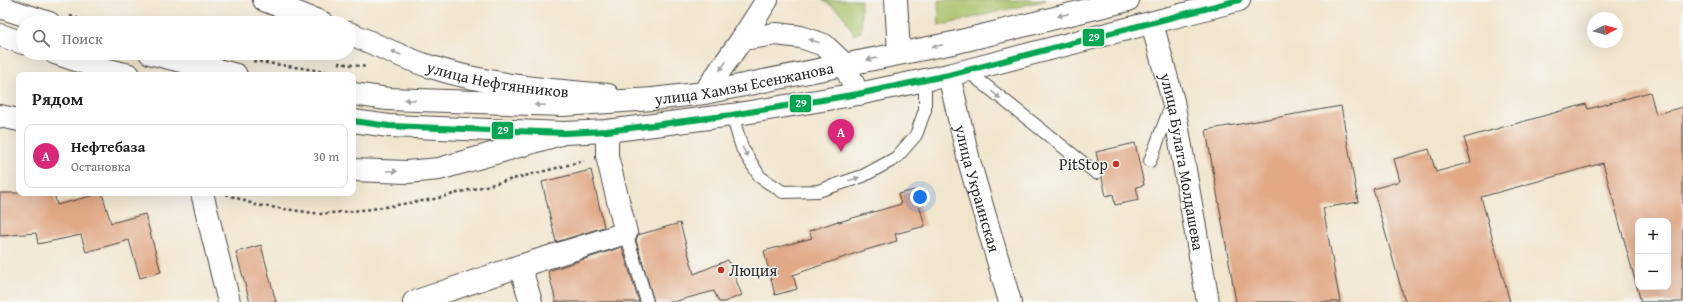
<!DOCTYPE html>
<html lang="ru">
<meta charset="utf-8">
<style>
:root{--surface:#fff;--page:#f2f2f2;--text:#202124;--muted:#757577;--line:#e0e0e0;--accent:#db2777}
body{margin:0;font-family:"Gentium Book Plus",serif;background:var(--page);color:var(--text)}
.controls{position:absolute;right:12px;bottom:12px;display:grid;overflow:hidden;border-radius:8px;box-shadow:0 4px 16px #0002}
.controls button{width:36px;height:36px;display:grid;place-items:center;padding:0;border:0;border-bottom:1px solid var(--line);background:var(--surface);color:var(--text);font:20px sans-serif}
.compass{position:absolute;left:1587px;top:12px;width:36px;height:36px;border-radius:50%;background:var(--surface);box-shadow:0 4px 16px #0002;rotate:84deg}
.you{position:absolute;left:920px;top:197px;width:14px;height:14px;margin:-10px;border:3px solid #fff;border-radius:50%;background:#1a73e8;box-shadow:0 0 0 6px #1a73e833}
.badge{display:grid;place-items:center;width:26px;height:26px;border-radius:50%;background:var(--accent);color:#fff;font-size:13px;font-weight:700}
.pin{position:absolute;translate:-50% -33px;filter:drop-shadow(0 1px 2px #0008)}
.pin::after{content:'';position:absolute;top:21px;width:14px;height:12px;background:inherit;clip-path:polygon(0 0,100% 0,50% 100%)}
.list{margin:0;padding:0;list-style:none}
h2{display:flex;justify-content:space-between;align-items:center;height:52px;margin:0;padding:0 16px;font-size:17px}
h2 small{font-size:13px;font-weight:400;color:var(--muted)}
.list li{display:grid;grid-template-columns:26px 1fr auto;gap:12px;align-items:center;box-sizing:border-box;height:64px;margin:0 8px 8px;padding:0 8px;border:1px solid var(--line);border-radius:8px}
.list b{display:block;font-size:15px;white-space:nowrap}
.list p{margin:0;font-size:13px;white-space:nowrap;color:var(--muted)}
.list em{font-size:13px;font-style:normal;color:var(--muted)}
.icon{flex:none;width:22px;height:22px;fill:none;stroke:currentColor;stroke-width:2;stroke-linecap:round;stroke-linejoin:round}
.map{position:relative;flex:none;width:1683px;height:302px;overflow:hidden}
.search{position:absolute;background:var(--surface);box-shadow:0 4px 16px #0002;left:16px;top:16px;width:340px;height:44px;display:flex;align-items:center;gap:10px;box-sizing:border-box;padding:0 14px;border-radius:22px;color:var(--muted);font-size:15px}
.panel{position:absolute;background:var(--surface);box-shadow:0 4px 16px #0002;left:16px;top:72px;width:340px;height:124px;border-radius:8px}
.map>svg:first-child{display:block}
</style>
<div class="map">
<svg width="1683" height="302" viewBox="0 0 1683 302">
<rect width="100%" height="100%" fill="#f6f6f2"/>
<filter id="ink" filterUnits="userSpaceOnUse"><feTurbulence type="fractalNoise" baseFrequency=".025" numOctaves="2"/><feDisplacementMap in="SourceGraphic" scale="8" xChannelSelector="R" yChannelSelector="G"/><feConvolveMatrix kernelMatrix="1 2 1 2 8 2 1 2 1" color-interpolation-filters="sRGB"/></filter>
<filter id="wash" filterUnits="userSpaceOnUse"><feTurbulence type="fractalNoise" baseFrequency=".012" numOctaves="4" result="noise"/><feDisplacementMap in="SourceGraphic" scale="16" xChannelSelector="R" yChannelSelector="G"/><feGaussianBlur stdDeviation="0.9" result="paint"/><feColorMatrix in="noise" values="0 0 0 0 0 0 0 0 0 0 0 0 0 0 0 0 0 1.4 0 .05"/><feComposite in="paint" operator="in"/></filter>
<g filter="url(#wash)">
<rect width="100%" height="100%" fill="#f1e5cd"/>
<g fill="#a8c167" stroke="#6a7649">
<path d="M822,0H861V32L854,35C844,15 841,11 822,0Z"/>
<polygon points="938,0 1046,0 939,26"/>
</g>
<g id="blocks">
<g fill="#e1a986" fill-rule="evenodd">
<path d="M1650,92L1656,114L1683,107V302H1641L1603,163L1481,197L1510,302H1405L1373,189L1400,181L1394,159L1429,149L1436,172L1471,162L1464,138L1586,104L1588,109ZM1638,221H1668V287H1638Z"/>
<polygon points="1341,106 1358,202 1323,208 1340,302 1236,302 1206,130"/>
<polygon points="1135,143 1144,185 1136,187 1139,200 1115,205 1113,194 1106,196 1102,178 1103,171 1099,166 1096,152"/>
<polygon points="591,170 604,227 556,242 542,182"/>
<polygon points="915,190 925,226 895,234 897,241 859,252 793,275 797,289 775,295 764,251 812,238 809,231 838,221 839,222 901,204 898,194"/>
<polygon points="0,193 54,193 57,205 102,193 111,223 145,214 161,272 140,278 129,240 86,252 81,235 38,244 36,233 0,236"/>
<polygon points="680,223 694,274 728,260 742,295 724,302 719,302 714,291 673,302 654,302 636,240 638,235"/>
<polygon points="261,245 276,302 250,302 236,252"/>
<polygon points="622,247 639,302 556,302 548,271"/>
</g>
</g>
</g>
<g filter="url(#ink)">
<use href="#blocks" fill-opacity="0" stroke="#494743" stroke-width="1"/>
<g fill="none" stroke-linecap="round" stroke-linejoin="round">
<defs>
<g id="service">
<polyline points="966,70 1096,173"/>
<polyline points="732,115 742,148 760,177 783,192 818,191 863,176 896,158 916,135 925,110 925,79"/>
<polyline points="1150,161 1171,106"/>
<polyline points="626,233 647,302"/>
</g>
<g id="minor">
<path id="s1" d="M1152,23L1173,101L1208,302"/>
<path id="s2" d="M949,75L969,161L1010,302"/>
<polyline points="202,193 229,302"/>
<polyline points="520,266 531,302"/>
<polyline points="414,302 520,266 626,233 607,156 607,131"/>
</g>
<g id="tertiary">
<polyline points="264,0 323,23"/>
<path id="s3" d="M349,33C375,44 401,57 428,66C486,85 548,90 608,95"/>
<polyline points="0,116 19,120"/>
<polyline points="353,170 407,172 439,169 561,134"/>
</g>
<g id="secondary">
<polyline points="896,0 899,53"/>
<polyline points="742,39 767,0"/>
</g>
<g id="primary">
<polyline points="0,7 49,23"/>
<polyline points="0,35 23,43"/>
<polyline points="55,53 100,68 129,75"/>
<polyline points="150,53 236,75"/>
<polyline points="704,93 742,39 776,34 801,37 824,45 844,64 858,94"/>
<path id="s4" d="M353,94L388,99L563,105L653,99L704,93L953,43L1128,0"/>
<polyline points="353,121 389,126 564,133 607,131 732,115 858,94 949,75 1239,0"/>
</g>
</defs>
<use href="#service" stroke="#494743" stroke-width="14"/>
<use href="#minor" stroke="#494743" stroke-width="24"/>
<use href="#tertiary" stroke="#494743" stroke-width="24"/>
<use href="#secondary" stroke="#494743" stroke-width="24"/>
<use href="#primary" stroke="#494743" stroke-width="24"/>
<g stroke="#494743" stroke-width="2.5" stroke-dasharray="3 3" stroke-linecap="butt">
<polyline points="70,16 92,23"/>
<polyline points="253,61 343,74"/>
<polyline points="338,63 367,67"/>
<polyline points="226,194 256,205 321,214 372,209 434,199 584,161"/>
</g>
<use href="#service" stroke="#fff" stroke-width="12"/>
<use href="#minor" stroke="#fff" stroke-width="22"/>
<use href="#tertiary" stroke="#fff" stroke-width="22"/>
<use href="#secondary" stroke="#fff" stroke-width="22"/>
<use href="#primary" stroke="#fff" stroke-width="22"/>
<defs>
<polyline id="bus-1" points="353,121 389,126 564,133 607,131 732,115 858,94 949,75 1239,0"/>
</defs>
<use href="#bus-1" stroke="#f6f6f2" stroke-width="9"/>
<use href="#bus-1" stroke="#00a651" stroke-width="6"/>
</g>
<defs><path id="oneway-solid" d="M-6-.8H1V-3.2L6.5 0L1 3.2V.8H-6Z"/></defs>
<g fill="#a0a0a0">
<use href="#oneway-solid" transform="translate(1063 15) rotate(167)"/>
<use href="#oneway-solid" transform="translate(814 41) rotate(-163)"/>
<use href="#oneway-solid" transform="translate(937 46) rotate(169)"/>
<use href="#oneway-solid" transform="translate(396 53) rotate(-157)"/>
<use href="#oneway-solid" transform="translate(872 59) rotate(169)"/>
<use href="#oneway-solid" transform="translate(723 66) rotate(126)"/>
<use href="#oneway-solid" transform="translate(996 95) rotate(39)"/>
<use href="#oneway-solid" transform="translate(410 100) rotate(-178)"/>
<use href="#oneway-solid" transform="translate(540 105) rotate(-178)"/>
<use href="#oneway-solid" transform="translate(745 152) rotate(61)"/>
<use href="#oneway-solid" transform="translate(392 171) rotate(2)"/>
<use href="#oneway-solid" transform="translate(854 179) rotate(-18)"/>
</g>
</g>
<g fill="#c8321e" stroke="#f6f6f2" stroke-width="1.5">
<circle cx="1116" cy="164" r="4"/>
<circle cx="721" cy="270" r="4"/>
</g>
<g text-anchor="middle" stroke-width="3" stroke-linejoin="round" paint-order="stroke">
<g font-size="16" fill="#2b2b2b" stroke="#f6f6f2">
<text dy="6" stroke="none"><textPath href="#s3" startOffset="157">улица Нефтянников</textPath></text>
<text dy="6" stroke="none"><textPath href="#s4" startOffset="393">улица Хамзы Есенжанова</textPath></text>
<text dy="6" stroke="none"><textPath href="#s1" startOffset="142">улица Булата Молдашева</textPath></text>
<text dy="6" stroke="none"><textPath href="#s2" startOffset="117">улица Украинская</textPath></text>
</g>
<g font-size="16" fill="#2b2b2b" stroke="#f6f6f2" text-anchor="end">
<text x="1108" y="170">PitStop</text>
<text x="729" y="276" text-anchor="start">Люция</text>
</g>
</g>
<g stroke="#f6f6f2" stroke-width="1.5">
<rect x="1082" y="28" width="23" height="19" rx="4" fill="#00a651"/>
<rect x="789" y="94" width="23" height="19" rx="4" fill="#00a651"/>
<rect x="491" y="121" width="23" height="19" rx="4" fill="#00a651"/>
</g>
<g font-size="11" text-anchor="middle" font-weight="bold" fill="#fff">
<text x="1094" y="41">29</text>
<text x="801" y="107">29</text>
<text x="503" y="134">29</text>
</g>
</svg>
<div class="controls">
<button>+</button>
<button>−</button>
</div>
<svg class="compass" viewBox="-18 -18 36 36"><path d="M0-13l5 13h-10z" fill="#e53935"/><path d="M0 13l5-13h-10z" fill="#757577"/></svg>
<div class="you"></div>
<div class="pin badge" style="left:841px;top:152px">A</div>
<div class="search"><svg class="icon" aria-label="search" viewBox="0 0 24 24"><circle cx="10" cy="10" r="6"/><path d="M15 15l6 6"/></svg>Поиск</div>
<section class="panel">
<h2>Рядом<small></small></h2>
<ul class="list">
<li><span class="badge">A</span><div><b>Нефтебаза</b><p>Остановка</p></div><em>30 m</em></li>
</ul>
</section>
</div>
